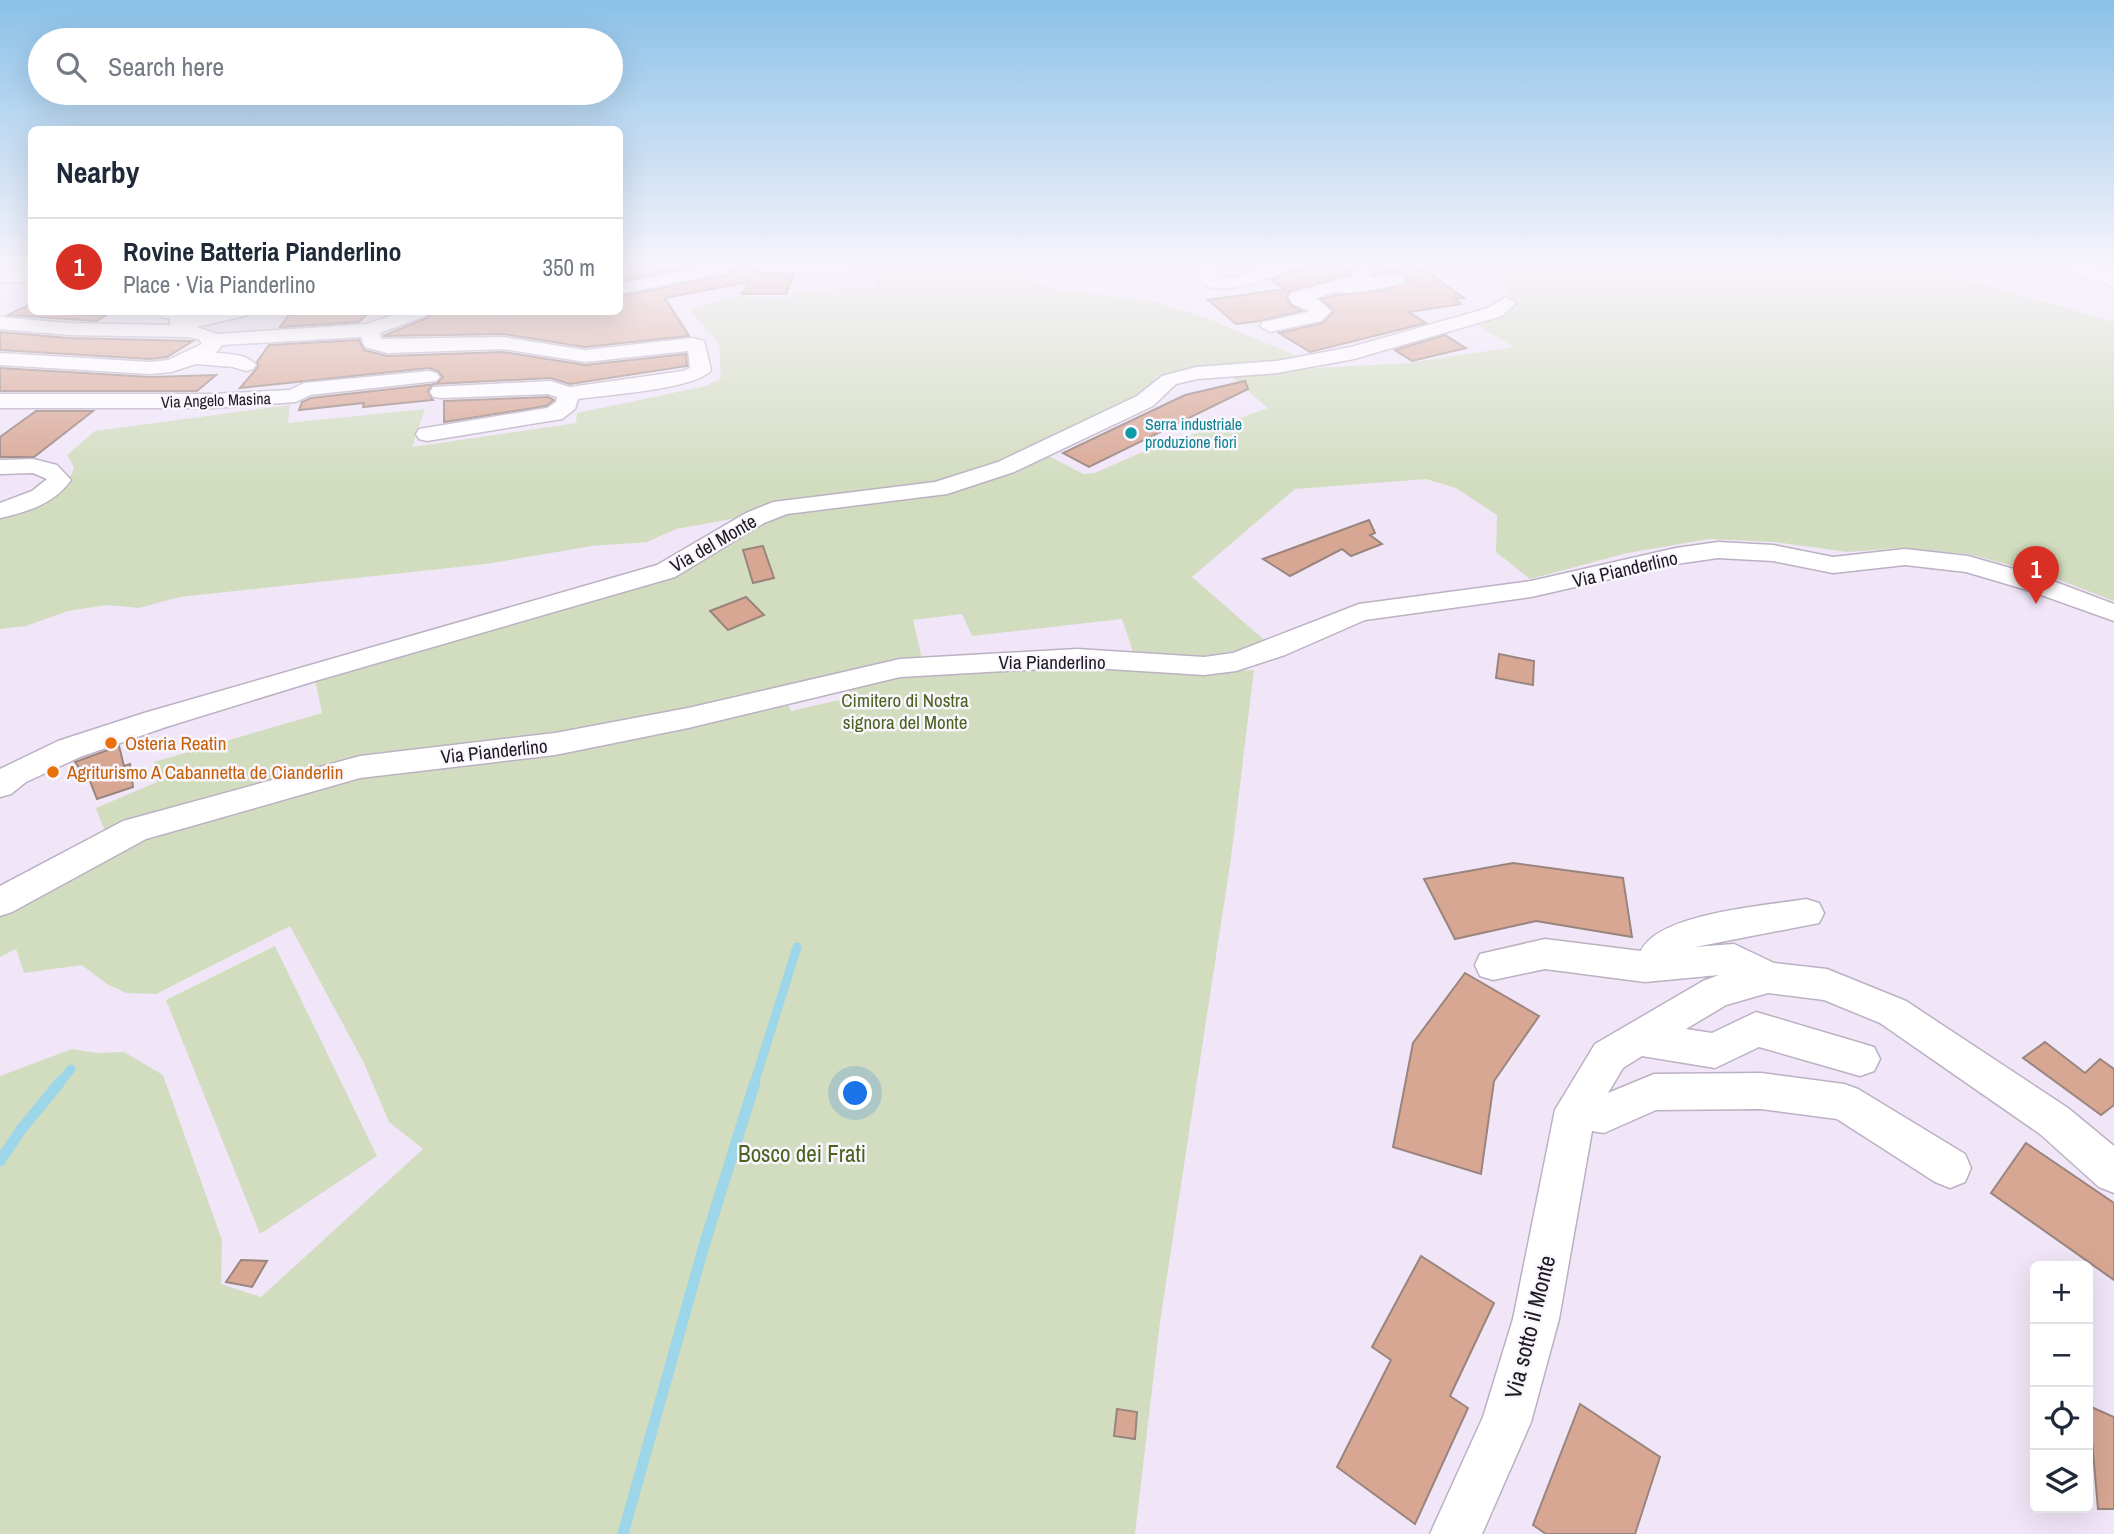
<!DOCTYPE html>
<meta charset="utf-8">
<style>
:root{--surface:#fff;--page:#f6f6f7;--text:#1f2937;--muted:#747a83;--line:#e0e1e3;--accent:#d93025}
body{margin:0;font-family:"Archivo Narrow",sans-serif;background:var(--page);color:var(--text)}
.controls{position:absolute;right:21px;bottom:21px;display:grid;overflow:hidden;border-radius:10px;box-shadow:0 7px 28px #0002}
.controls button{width:63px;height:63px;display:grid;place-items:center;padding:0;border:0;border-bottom:2px solid var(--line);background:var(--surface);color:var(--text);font:35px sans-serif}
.you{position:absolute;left:856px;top:1094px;width:24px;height:24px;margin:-18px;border:5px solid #fff;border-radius:50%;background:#1a73e8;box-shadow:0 0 0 10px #1a73e833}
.badge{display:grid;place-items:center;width:46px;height:46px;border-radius:50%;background:var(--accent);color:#fff;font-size:23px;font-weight:700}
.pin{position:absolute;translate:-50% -58px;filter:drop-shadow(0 2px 4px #0008)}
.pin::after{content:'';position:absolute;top:37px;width:24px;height:21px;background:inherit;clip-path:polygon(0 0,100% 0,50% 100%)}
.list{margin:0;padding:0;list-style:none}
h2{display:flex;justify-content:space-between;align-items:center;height:91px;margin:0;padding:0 28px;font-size:30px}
h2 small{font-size:23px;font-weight:400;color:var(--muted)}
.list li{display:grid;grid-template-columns:46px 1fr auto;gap:21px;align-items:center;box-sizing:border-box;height:98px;padding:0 28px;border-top:2px solid var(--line)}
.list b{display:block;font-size:26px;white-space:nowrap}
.list p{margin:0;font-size:23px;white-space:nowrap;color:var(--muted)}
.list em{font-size:23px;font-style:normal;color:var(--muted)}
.icon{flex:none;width:38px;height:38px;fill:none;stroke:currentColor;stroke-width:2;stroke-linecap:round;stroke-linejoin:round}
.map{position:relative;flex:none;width:2114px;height:1534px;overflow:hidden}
.search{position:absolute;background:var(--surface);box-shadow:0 7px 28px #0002;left:28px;top:28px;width:595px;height:77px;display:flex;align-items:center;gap:18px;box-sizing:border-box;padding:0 24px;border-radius:38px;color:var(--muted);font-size:26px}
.panel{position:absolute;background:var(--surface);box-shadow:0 7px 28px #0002;left:28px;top:126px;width:595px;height:189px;border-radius:10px}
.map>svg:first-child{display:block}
</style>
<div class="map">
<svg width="2114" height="1534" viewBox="0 0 2114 1534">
<rect width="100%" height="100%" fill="#f0e6f8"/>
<g fill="#d2ddbf">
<path d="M869,267H995L1052,289L1156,302L1209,319L1302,358C1255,368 1206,367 1158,375L1140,400L968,477L676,529L647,542L592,546L486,564L180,597L139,608L107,605L68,611L26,626L0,629V517C31,509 64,500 74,467L67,455L95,431L290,405L288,423L425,409L412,447L576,423L577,413L706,386L721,378L719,343L689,310L734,296L790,298L796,291L875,287Z"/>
<polygon points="1495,267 1922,267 2114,322 2114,601 2041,573 1968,554 1899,548 1848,552 1774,542 1709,539 1627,553 1530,579 1496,552 1497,515 1456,488 1426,479 1295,489 1192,577 1270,645 1223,657 1135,658 1122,619 972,636 962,614 913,620 922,659 578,732 362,759 107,837 96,808 157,782 154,762 322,713 314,675 652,579 776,513 939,491 1045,454 1083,474 1095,473 1140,453 1268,408 1227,373 1408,363 1514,347 1471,321 1512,303 1511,296 1492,268"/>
<polygon points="1078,663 1207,672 1254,670 1231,858 1160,1322 1135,1534 0,1534 0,1076 72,1049 97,1053 124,1052 163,1075 222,1240 221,1284 261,1297 423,1149 389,1122 363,1061 290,926 156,994 126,993 107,984 82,965 24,973 16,949 0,957 0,909 136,836 329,782 787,703 791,711 839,700 853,688 898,675"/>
<polygon points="275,946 377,1156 260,1234 166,1000"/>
</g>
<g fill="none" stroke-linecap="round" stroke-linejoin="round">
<polyline stroke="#9dd5e9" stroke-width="5" points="2102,267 2114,275"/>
<g stroke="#9dd5e9" stroke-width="9">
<polyline points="59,1084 71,1069"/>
<polyline points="754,1084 797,947"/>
</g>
<g stroke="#9dd5e9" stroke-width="11">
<polyline points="0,1161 20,1131 60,1082"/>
<polyline points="623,1534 703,1249 755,1082"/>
</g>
</g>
<g fill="#d8a794" stroke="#9a857e" stroke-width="2">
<polygon points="620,267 688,267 620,281"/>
<polygon points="737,267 751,267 762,275 794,275 786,294 742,294 748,282 665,298 689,336 585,347 503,334 383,336 427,318 430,314 442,312 620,312 620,296 727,275"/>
<polygon points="1301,267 1351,267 1350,274 1289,292 1287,298 1291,305 1302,311 1260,321 1236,324 1208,300 1285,289 1271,280"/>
<polygon points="1374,267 1420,267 1464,298 1455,299 1461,304 1409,312 1426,323 1310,352 1279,333 1323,323 1334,311 1321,299 1336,295 1384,290 1408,281 1397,271 1373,275"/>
<polygon points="32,303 32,312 105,316 97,321 8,315"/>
<polygon points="291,312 369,312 359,322 280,327"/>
<polygon points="0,332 69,338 193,341 167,357 150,359 0,350"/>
<polygon points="1445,335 1466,348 1412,361 1395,350"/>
<polygon points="359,340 364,350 387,356 503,352 585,365 686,354 687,366 570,384 550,378 433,384 428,391 433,400 363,407 364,403 299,410 302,402 311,398 436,384 443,377 438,371 429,368 240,388 258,367 257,362 269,345"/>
<polygon points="0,368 150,377 216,375 197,391 0,391"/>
<polygon points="1245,381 1248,389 1089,467 1063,453 1185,395"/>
<polygon points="548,397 554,400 546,406 444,422 444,401"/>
<polygon points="36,411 93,411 34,457 0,457 0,437"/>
<polygon points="1369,520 1375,533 1370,535 1382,544 1351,556 1342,549 1290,576 1263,559"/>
<polygon points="763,546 774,578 753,583 743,550"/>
<polygon points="746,597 764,615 728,630 710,611"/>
<polygon points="1499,654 1534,661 1533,685 1496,678"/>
<polygon points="119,746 124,766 130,764 133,787 97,799 86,771 82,772 75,762"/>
<polygon points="1513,863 1623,878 1632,937 1536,921 1455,939 1424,879"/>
<polygon points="1465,973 1539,1016 1494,1081 1481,1174 1393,1147 1413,1043"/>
<polygon points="2045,1042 2085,1073 2100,1059 2114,1069 2114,1105 2101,1115 2023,1058"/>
<polygon points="2026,1143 2114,1203 2114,1280 1991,1193"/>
<polygon points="1421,1256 1494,1303 1450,1396 1468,1408 1415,1524 1337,1467 1391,1360 1372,1347"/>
<polygon points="241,1260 267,1261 252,1287 226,1282"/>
<polygon points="1580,1404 1660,1457 1635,1534 1546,1534 1533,1525"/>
<polygon points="2089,1406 2114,1417 2114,1509 2098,1509"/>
<polygon points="1117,1409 1137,1412 1135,1439 1114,1436"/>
</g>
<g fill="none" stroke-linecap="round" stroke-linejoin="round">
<defs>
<g id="minor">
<polygon points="700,267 735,267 726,272 620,294 620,284"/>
<polygon points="753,267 859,267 850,272 762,272"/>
<path d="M1195,267H1213L1221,278L1236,277L1263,267H1290L1287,271C1259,280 1236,294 1205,286Z"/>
<path d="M1354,267H1372L1370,278L1397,274L1406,280C1401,286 1343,296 1336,292L1316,298L1331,311L1321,321L1270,332L1260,326L1263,322L1308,312L1309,311L1293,304L1289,297L1291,293L1352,276Z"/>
<polygon points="2067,267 2093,267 2114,275 2114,287 2070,271"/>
<rect x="0" y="270" width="32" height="12"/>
<polygon points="1506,297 1516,303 1502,316 1354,359 1277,373 1197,379 1176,384 1153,406 1014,472 947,494 787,514 764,523 675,577 315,681 166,727 80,757 26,782 11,794 0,797 0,769 58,741 144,713 657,565 746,513 773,502 935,482 998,462 1137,396 1162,376 1196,367 1277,361 1351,347 1488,308"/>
<path d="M159,312H247L245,316L197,327L217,334L367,324L402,312H428L426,316L380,333L381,339L503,337L585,350L692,338L704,341L711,370C698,389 605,395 578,399L575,409L562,419L427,441L419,439L416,434L419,429L547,408L556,402L557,397L548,394L441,398L433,397L430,392L433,387L550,381L570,387L683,371L690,368L688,351L585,362L503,349L387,353L365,347L361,337L222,345L216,353C230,354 247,354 256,365L253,369L246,371L233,367L196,364L171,372L150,374L0,365V353L150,362L168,360L202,344L199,339L188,337L69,335L0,329V317L69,323L170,325V319L161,317Z"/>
<polygon points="429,371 436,373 440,377 436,381 310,395 296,402 213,408 0,408 0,394 213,394 290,390 304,383"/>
<path d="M33,459L57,465L71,480C54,504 27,512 0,518V503L32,491L47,479L33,473L0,474V460Z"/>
<polygon points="1718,542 1773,545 1833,557 1905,549 1968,556 2045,578 2114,604 2114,621 2027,590 1966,572 1905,565 1833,573 1773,561 1718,558 1676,564 1531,597 1365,620 1285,655 1236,671 1204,675 1077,667 900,677 688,728 555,755 360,778 146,839 12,912 0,916 0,886 123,821 360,756 555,733 688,708 900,659 1077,649 1204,657 1233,653 1359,604 1531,581 1676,548"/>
<path d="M1806,899L1819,903L1824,913L1819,923L1695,947L1734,944L1774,963L1827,969L1906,1001L2068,1108L2114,1146V1193L2099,1187L2040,1134L1880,1023L1824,1000L1768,993L1726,1005L1686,1029L1712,1033L1756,1012L1874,1047L1880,1059L1874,1071L1860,1076L1759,1047L1715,1068L1642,1056L1623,1068L1608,1093L1654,1074L1761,1073L1844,1084L1858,1089L1965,1154L1971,1168L1965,1182L1950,1188L1935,1182L1837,1119L1761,1109L1656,1110L1604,1133L1592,1131L1559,1319L1531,1422L1482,1534H1430L1483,1417L1513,1319L1555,1110L1595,1044L1703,981L1719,975L1645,982L1545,969L1493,980L1480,976L1475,965L1480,954L1545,939L1641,951C1658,913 1766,906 1806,899Z"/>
</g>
</defs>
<use href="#minor" stroke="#bcb1c3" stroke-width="3"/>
<use href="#minor" fill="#fff" fill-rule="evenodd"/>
</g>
<linearGradient id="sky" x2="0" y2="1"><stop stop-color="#8ac1e8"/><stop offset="0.55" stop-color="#f8f4fc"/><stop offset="1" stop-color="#f8f4fc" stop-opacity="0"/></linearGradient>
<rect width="2114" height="482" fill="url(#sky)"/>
<circle fill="#0f9aa8" stroke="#faf6fd" stroke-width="2.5" cx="1131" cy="433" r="7"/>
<g fill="#e8710a" stroke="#faf6fd" stroke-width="2.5">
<circle cx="111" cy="743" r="7"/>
<circle cx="53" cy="772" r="7"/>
</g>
<g text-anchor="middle" stroke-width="5" stroke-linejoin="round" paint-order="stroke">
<g font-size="16" fill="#1e1a21" stroke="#faf6fd">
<text transform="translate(216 400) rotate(-2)" y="6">Via Angelo Masina</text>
</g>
<g font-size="16" fill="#0d838f" stroke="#faf6fd" text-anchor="start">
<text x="1145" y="430">Serra industriale<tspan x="1145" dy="18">produzione fiori</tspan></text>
</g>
<g font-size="19" fill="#1e1a21" stroke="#faf6fd">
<text transform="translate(713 543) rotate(-30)" y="7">Via del Monte</text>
<text transform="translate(1625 569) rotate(-13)" y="7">Via Pianderlino</text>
<text x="1052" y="669">Via Pianderlino</text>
<text transform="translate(494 751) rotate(-6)" y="7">Via Pianderlino</text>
</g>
<g font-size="19" fill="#4d611f" stroke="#faf6fd">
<text x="905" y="707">Cimitero di Nostra<tspan x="905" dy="22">signora del Monte</tspan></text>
</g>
<g font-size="19" fill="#c56008" stroke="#faf6fd" text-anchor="start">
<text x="125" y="750">Osteria Reatin</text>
<text x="67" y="779">Agriturismo A Cabannetta de Cianderlin</text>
</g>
<g font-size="23" fill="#4d611f" stroke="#faf6fd">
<text x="802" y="1162">Bosco dei Frati</text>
</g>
<g font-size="23" fill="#1e1a21" stroke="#faf6fd">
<text transform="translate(1530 1327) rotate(-76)" y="8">Via sotto il Monte</text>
</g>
</g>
</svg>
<div class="controls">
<button>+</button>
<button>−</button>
<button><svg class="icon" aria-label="locate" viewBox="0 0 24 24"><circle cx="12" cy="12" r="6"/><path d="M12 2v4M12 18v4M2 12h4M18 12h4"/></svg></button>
<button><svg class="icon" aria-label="layers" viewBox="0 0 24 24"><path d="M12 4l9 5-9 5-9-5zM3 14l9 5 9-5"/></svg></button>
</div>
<div class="you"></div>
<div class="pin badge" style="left:2036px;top:604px">1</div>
<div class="search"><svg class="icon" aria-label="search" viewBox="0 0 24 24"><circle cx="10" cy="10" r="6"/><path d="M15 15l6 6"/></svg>Search here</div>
<section class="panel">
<h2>Nearby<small></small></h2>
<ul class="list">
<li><span class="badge">1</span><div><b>Rovine Batteria Pianderlino</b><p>Place · Via Pianderlino</p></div><em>350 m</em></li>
</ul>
</section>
</div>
